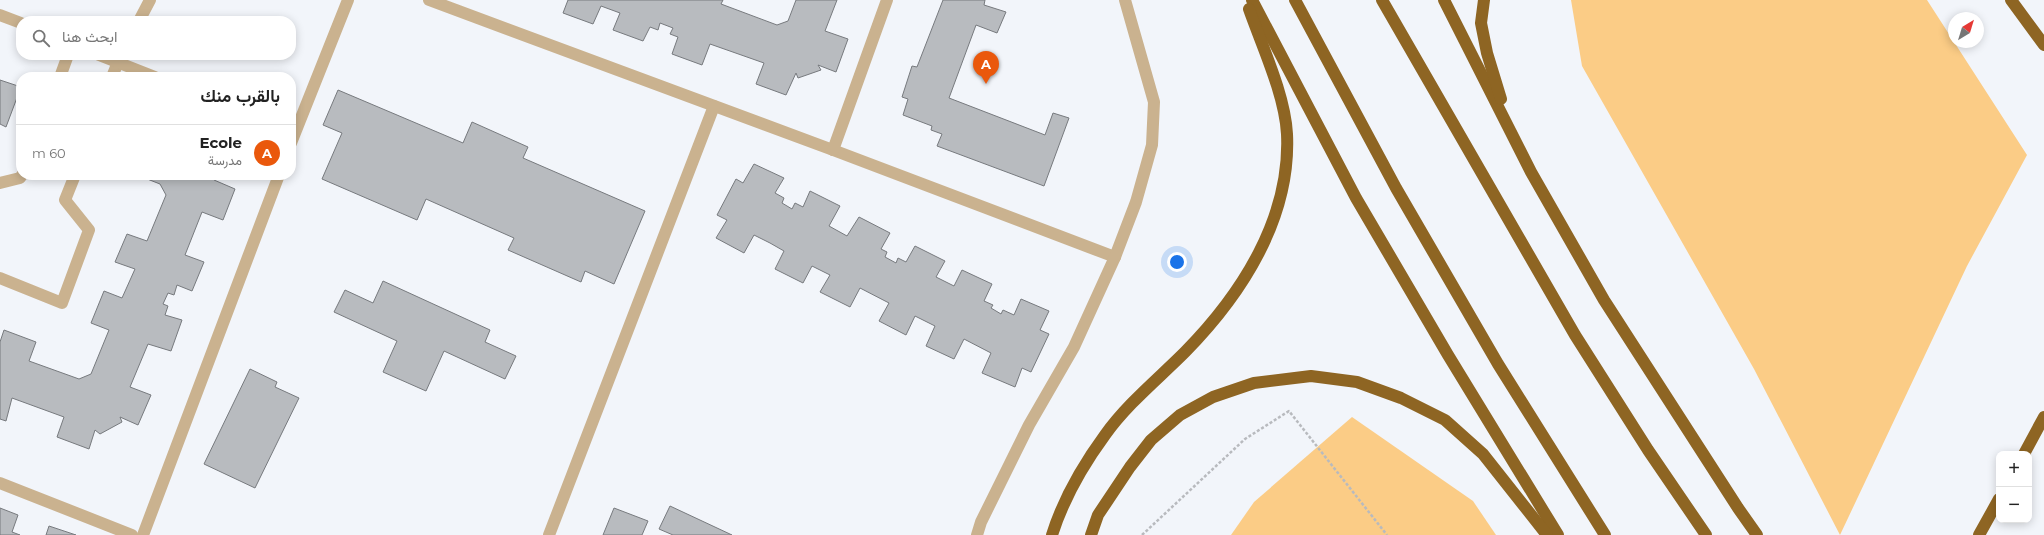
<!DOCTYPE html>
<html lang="ar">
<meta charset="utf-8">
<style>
:root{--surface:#fff;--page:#f2f2f2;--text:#222;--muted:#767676;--line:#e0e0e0;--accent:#ea580c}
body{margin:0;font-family:Montserrat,Vazirmatn,sans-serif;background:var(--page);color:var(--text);direction:rtl}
.controls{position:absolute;right:12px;bottom:12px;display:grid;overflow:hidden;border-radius:8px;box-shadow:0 2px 10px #0003}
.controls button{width:36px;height:36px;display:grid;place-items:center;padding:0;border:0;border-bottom:1px solid var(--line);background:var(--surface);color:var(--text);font:20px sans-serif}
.compass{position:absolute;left:1948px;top:12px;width:36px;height:36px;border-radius:50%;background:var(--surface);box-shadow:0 2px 10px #0003;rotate:38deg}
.you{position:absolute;left:1177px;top:262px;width:14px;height:14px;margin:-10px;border:3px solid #fff;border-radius:50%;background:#1a73e8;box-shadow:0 0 0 6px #1a73e833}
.badge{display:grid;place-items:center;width:26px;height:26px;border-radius:50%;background:var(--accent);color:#fff;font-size:13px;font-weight:700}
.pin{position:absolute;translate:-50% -33px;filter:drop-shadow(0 1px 2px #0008)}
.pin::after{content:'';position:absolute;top:21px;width:14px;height:12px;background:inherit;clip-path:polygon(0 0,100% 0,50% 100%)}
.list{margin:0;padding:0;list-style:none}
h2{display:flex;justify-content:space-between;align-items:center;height:52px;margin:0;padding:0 16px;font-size:17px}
h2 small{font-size:13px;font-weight:400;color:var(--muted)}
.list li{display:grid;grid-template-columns:26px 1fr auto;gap:12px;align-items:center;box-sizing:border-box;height:56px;padding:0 16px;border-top:1px solid var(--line)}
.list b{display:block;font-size:15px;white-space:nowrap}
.list p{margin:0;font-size:13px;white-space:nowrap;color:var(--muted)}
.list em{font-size:13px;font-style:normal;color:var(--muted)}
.icon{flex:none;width:22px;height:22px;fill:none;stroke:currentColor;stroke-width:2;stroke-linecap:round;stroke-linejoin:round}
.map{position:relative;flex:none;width:2044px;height:535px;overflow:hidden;direction:ltr}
.search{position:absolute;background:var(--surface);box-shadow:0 2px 10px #0003;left:16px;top:16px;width:280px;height:44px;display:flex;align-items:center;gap:10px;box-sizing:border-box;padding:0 14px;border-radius:16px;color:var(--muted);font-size:15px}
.panel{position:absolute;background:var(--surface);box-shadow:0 2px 10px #0003;left:16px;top:72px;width:280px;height:108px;border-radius:16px;direction:rtl}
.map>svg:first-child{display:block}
</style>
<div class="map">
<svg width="2044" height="535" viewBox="0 0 2044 535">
<rect width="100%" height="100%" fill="#f2f5fa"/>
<g fill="#fbcc86">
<polygon points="1571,0 1927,0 2027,155 1967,266 1840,535 1754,369 1582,66"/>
<polygon points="1352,417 1473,501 1496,535 1231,535 1254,502"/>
</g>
<g fill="#b8bbbf" stroke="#777a7e">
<polygon points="568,0 723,0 721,4 777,25 788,21 796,0 837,0 825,31 848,39 836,72 818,65 821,70 798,78 796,73 786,95 756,84 764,63 710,44 702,65 672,54 678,37 670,34 673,28 660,23 658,30 650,27 643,41 613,30 620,13 601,6 593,24 563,13"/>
<polygon points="943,0 985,0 984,5 1006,12 997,33 976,25 949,98 1045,135 1053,113 1069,118 1044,186 937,146 942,134 931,130 932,126 903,115 908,99 902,97 912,66 917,67"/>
<polygon points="0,80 21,87 6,127 0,124"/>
<polygon points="338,90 463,143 472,122 528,147 523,158 645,211 614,284 585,271 581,282 508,250 514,238 426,199 417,220 322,179 342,133 323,125"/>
<polygon points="754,164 784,178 775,193 784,198 782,203 792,209 795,203 803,207 810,191 840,206 829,226 847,236 859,217 890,233 881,249 887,252 885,257 896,263 898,258 906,262 915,246 945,261 936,277 954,286 962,270 992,284 984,301 993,305 991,308 1001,314 1003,310 1014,315 1021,299 1049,311 1040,330 1049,334 1031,372 1022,368 1015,387 982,373 991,353 964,339 954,359 926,346 935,326 915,316 906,335 879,321 889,303 860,288 850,307 820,292 830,275 812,266 803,283 775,269 784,251 770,243 754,235 744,253 716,238 727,220 717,215 736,179 743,183"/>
<polygon points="137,175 219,175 214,180 235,189 223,220 202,212 185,255 204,262 192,291 177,285 174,295 168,293 163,304 168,306 165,315 182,320 171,351 148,344 130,387 151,395 138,425 120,417 122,422 100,434 95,430 89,449 57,437 64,417 12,398 6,421 0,419 0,342 4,330 36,342 29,361 79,379 91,374 109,330 91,323 104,291 122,298 135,269 115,262 127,234 147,241 166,195 160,184"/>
<polygon points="383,281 490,330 485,342 516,356 505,379 444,351 426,391 383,372 397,341 334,312 345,290 373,303"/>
<polygon points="250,369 277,382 275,387 299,398 255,488 204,464"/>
<polygon points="670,506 732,535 673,535 659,529"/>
<polygon points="0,508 18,515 12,532 20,535 0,535"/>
<polygon points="614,508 648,521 642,535 603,535"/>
<polygon points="49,526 76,535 46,535"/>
</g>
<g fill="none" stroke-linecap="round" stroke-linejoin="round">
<polyline stroke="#b8babe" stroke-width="2.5" stroke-dasharray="3 2" stroke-linecap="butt" points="1142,535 1245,439 1289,411 1387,535"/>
<g stroke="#cab28f" stroke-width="12">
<polyline points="60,77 68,55"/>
<polyline points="112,77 118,62"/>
<polyline points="0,183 20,178 22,175"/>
<polyline points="0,278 62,303 89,230 65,200 75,175"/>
<polyline points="0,483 132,535"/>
</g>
<g stroke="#cab28f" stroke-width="12">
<polyline points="429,0 833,150 1115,257"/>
<polyline points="0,15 21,23"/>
<polyline points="139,21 150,0"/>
<polyline points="99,55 155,77"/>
<polyline points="291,143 348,0"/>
<polyline points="833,150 887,0"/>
<polyline points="143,535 279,175"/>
<polyline points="549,535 714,106"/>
<polyline points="977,535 981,522 1029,425 1074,347 1115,257 1136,202 1152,145 1154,102 1125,0"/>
</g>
<g stroke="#8e6523" stroke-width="12">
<polyline points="1252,0 1356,198 1448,355 1558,535"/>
<polyline points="1295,0 1396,188 1498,364 1605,535"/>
<polyline points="1382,0 1575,335 1648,450 1706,535"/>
<polyline points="1444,0 1531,172 1604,300 1738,508 1757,535"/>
<polyline points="1484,0 1481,23 1487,53 1501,99"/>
<polyline points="2011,0 2044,45"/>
<polyline points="2024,454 2044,417"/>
<path d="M1052,535C1063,500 1083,465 1105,435C1127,404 1158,379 1185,352C1242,294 1291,218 1287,134C1285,95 1262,46 1249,9"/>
<polyline points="1091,535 1098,515 1130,467 1151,440 1180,415 1213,397 1254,383 1311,376 1357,382 1401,398 1445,420 1483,454 1547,535"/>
<polyline points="1979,535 1999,499"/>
</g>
</g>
</svg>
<div class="controls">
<button>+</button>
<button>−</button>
</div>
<svg class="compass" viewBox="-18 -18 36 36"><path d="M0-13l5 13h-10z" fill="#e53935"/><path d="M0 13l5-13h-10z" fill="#767676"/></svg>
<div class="you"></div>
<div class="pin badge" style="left:986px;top:84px">A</div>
<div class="search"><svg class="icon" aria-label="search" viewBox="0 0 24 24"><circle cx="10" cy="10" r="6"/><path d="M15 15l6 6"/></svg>ابحث هنا</div>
<section class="panel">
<h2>بالقرب منك<small></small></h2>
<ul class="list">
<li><span class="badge">A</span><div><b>Ecole</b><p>مدرسة</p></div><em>60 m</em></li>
</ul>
</section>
</div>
